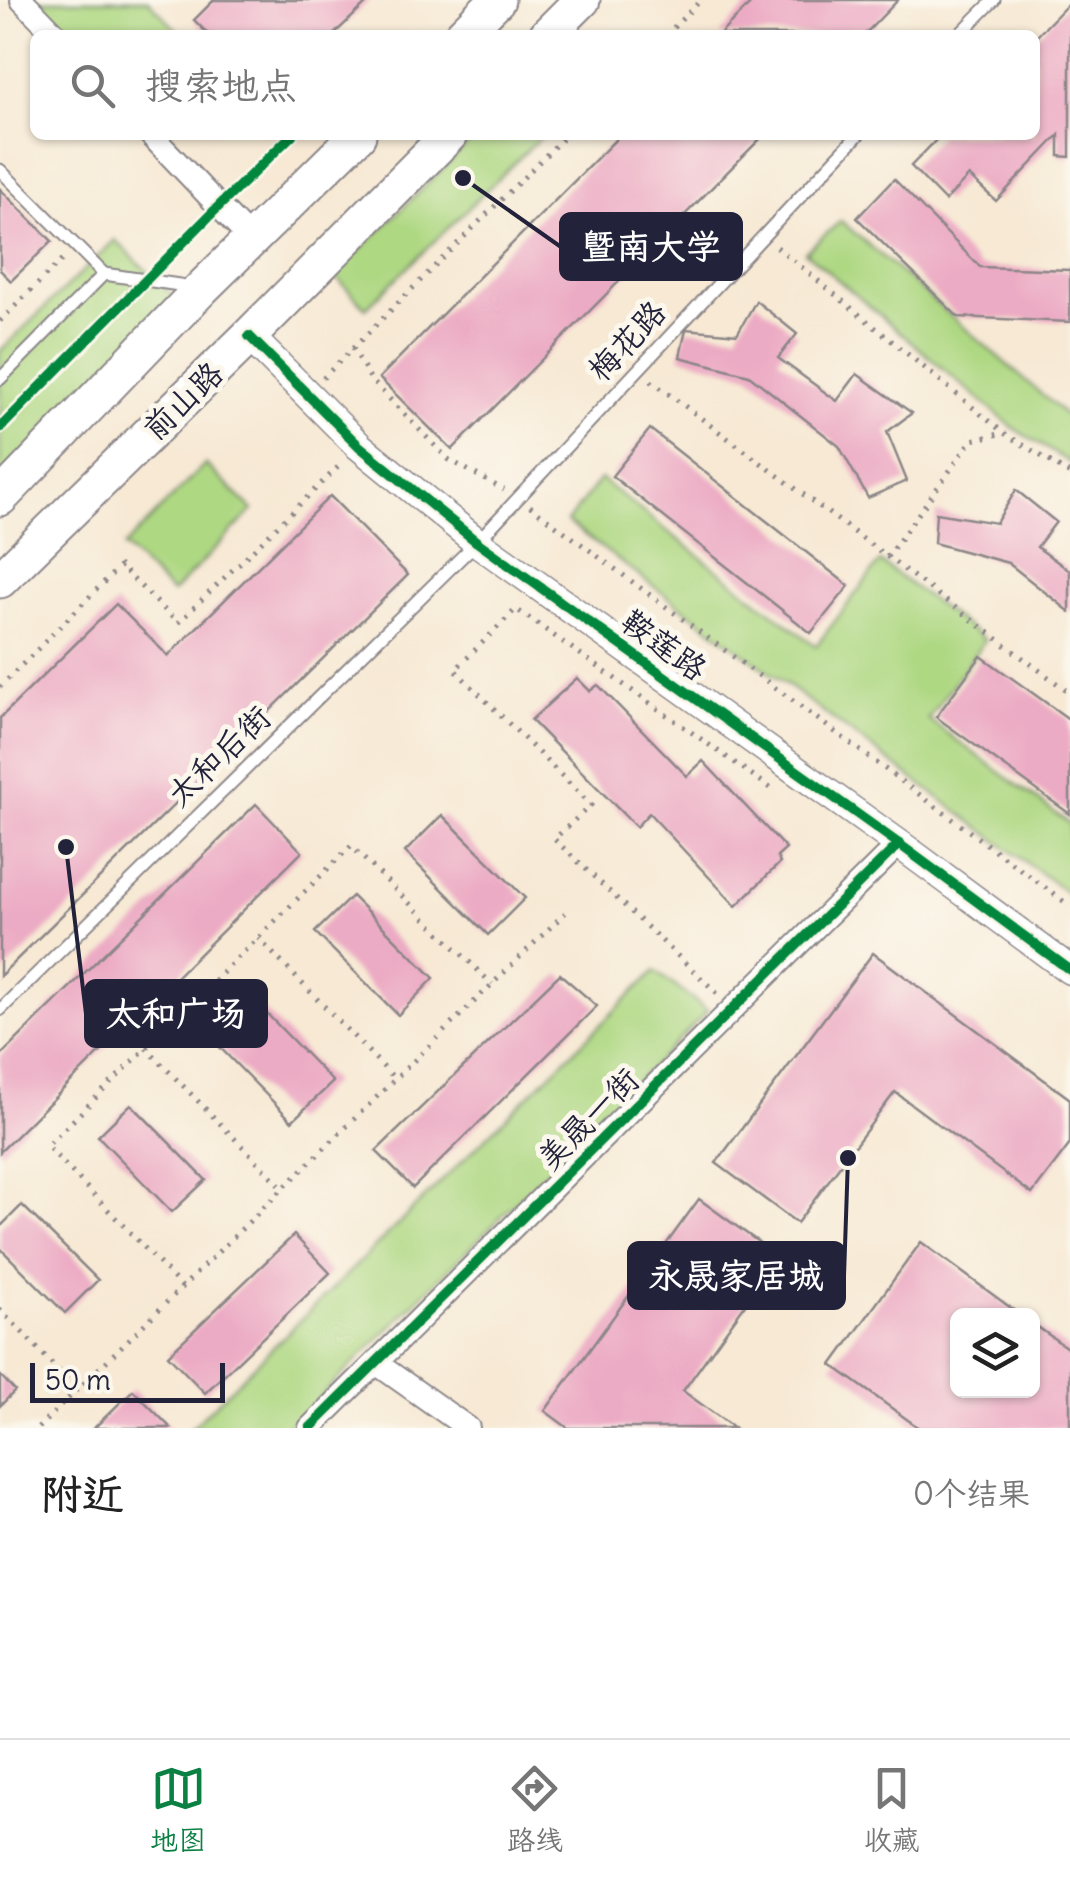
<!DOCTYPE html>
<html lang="zh">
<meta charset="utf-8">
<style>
:root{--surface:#fff;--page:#f6f6f6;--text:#222;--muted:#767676;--line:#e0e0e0;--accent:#0b8043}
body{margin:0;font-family:Delius,"LXGW WenKai TC",sans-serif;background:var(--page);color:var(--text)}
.controls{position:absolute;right:30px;bottom:30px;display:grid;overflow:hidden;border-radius:15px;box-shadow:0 2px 8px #0004}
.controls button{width:90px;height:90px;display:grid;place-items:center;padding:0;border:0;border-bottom:2px solid var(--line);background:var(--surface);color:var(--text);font:50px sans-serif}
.scale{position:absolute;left:30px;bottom:25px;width:195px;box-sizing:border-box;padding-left:10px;border:5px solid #22223b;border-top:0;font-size:28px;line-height:35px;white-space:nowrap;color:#22223b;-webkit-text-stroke:8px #fbf7ec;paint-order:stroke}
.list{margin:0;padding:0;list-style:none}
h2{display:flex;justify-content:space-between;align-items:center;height:130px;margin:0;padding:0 40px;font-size:42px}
h2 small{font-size:32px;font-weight:400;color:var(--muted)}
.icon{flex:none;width:55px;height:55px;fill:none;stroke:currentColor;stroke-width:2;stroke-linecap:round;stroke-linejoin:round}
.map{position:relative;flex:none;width:1070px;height:1428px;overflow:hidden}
.search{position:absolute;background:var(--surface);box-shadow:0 2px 8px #0004;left:30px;right:30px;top:30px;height:110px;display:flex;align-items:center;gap:25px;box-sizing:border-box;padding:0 35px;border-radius:15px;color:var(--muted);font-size:38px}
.sheet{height:310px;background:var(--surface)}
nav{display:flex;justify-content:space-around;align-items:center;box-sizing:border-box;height:140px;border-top:2px solid var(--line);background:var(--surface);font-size:28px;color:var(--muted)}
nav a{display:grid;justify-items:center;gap:5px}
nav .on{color:var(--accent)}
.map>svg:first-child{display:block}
</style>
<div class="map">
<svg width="1070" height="1428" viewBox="0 0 1070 1428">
<rect width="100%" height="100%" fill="#fbf7ec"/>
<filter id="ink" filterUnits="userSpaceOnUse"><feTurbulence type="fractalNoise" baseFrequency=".01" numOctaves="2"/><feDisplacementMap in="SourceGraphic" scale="20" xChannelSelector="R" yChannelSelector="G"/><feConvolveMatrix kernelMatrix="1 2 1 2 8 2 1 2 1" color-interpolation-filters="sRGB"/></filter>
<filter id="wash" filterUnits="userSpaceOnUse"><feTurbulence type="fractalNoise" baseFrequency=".0048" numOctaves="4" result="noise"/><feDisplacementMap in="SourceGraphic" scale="40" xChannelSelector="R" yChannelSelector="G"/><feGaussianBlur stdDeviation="2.25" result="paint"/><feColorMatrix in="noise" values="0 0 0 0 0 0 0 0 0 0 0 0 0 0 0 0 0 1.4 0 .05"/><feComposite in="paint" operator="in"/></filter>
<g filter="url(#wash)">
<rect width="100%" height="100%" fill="#f7e9d4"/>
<g fill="#afd883" stroke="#687d5f" stroke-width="2.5">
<polygon points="39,0 148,0 182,35 73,35"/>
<polygon points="477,135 543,135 366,308 334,275"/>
<polygon points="841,221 1070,419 1070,463 1012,427 805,252"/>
<polygon points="115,240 179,302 0,487 0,351"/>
<polygon points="205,464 253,510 172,593 124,547"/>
<polygon points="600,479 816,646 880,562 985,640 928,719 1070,824 1070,895 567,522"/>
<polygon points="655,971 708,1011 289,1428 191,1428"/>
</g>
<g id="blocks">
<g fill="#ecabc4">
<polygon points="214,0 370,0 333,35 209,35 194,20"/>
<polygon points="754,0 898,0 864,35 719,35"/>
<polygon points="1070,2 1070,157 1059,156 1059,135 996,201 969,176 945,201 911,166 941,135 1035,135 1035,38"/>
<polygon points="620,135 764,135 452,450 379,378"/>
<polygon points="894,179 980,267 1070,270 1070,322 958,317 857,218"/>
<polygon points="0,189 52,241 11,281 0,270"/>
<polygon points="756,301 797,334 778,358 837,401 857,374 912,413 887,432 907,481 868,498 839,446 749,375 680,357 686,329 737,334"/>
<polygon points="650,429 849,586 811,633 612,476"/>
<polygon points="1016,490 1056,522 1037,547 1070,571 1070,612 1008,563 934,543 936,513 996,523"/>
<polygon points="330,496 408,575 0,976 0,718 116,604 168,656"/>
<polygon points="981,656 1070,720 1070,814 936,717"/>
<polygon points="577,678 590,691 598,685 687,776 703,761 786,849 777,857 780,863 736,906 649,813 636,827 531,720"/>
<polygon points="256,804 302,852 0,1152 0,1056"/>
<polygon points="442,815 525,898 488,935 405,852"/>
<polygon points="352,896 434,978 398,1015 315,932"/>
<polygon points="873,953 1070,1099 1070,1144 1032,1194 895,1092 797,1223 716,1163"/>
<polygon points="560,974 597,1006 413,1188 376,1151"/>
<polygon points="240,986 333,1082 292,1121 199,1026"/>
<polygon points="131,1104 206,1180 172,1212 98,1136"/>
<polygon points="699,1199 779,1257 683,1391 734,1428 568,1428 545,1411"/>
<polygon points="22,1205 98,1280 65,1313 0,1248 0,1227"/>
<polygon points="294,1235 330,1273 205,1393 168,1355"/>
<polygon points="921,1242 1022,1316 958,1316 958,1390 1032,1390 1032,1323 1070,1350 1070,1428 919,1428 832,1365"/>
<polygon points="0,1375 15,1391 0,1406"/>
<polygon points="133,1390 171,1428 94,1428"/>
</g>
</g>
</g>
<g filter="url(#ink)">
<use href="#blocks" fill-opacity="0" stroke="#8c8688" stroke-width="2.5"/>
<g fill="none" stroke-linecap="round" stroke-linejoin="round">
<defs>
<g id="service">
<polyline points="959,35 994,0"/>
<polyline points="0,170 104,274"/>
<polyline points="0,379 104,274 193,287"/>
<polyline points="0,1010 477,542 858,135"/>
</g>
<g id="minor">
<polyline points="22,0 56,35"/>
<polyline points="151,135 251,240"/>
<polyline points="376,1363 468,1428"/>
<polyline points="310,1428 899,844"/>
</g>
<polyline id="tertiary" points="249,336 359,446 477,542 899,844 1070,970"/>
<g id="primary">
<polyline points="462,35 497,0"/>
<polyline points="547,35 582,0"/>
<polyline points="0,498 202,288 358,135"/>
<polyline points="0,580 249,336 449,135"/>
</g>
</defs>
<use href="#service" stroke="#8c8688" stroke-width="15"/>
<use href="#minor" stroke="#8c8688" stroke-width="26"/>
<use href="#tertiary" stroke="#8c8688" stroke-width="31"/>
<use href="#primary" stroke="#8c8688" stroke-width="39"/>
<g stroke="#8c8688" stroke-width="5" stroke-dasharray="2.5 8" stroke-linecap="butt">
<polyline points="666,35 701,0"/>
<polyline points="777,247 1004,433 1070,474"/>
<polyline points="0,321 63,259"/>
<polyline points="353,348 371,380 448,459 504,490"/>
<polyline points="323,378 566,135"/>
<polyline points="651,381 1070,693"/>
<polyline points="530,506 1070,906"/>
<polyline points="887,557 972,440 1004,433"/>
<polyline points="0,687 120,566 178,623 340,465"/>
<polyline points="258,938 395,1079"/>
<polyline points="717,993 554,839 591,805 455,670 516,609 775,791"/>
<polyline points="146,1048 283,1188"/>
<polyline points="182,1287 47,1146 351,846 492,984"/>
<polyline points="0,1309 77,1390"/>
<polyline points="38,1428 565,913"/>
</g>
<use href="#service" stroke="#fff" stroke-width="11"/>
<use href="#minor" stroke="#fff" stroke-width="22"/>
<use href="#tertiary" stroke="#fff" stroke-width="28"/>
<use href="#primary" stroke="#fff" stroke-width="35"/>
<defs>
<g id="cycleway">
<polyline points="249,336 359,446 477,542 899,844 1070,970"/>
<polyline points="0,428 219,206 292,135"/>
<polyline points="310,1428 899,844"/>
</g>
</defs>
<use href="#cycleway" stroke="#fbf7ec" stroke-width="16"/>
<use href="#cycleway" stroke="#00873e" stroke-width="10"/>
</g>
</g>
<g text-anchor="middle" stroke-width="10" stroke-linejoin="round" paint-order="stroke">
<g font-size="32" fill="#22223b" stroke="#fbf7ec">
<text transform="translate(627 341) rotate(-47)" y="11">梅花路</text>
<text transform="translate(183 401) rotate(-44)" y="11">前山路</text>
<text transform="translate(664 645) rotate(36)" y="11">鞍莲路</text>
<text transform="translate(219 756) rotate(-44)" y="11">太和后街</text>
<text transform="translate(588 1119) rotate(-45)" y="11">美晟一街</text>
</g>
</g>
<path fill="none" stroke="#22223b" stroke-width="4" d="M463 178L561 247M66 847L86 1014M848 1158L844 1276"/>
<g fill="#22223b" stroke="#fbf7ec" stroke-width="4">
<circle cx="463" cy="178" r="10"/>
<circle cx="66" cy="847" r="10"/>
<circle cx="848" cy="1158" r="10"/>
</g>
<g fill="#22223b" stroke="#22223b" stroke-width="4">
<rect x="561" y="214" width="180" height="65" rx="10"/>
<rect x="86" y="981" width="180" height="65" rx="10"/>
<rect x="629" y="1243" width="215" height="65" rx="10"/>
</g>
<g font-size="35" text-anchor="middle" font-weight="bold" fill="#fff">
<text x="651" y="259">暨南大学</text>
<text x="176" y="1026">太和广场</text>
<text x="736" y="1288">永晟家居城</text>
</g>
</svg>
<div class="controls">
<button><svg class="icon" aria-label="layers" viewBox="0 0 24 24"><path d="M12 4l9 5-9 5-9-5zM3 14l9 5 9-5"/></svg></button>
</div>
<div class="scale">50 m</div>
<div class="search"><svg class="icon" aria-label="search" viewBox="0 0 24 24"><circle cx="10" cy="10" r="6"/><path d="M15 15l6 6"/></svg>搜索地点</div>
</div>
<section class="sheet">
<h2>附近<small>0个结果</small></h2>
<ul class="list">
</ul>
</section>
<nav>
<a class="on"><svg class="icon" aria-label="map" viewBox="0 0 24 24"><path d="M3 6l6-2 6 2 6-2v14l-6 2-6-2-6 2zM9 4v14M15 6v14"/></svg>地图</a>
<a><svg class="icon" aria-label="directions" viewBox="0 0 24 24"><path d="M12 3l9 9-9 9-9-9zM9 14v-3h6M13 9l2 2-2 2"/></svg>路线</a>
<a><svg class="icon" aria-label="saved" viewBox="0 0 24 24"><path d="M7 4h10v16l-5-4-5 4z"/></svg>收藏</a>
</nav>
